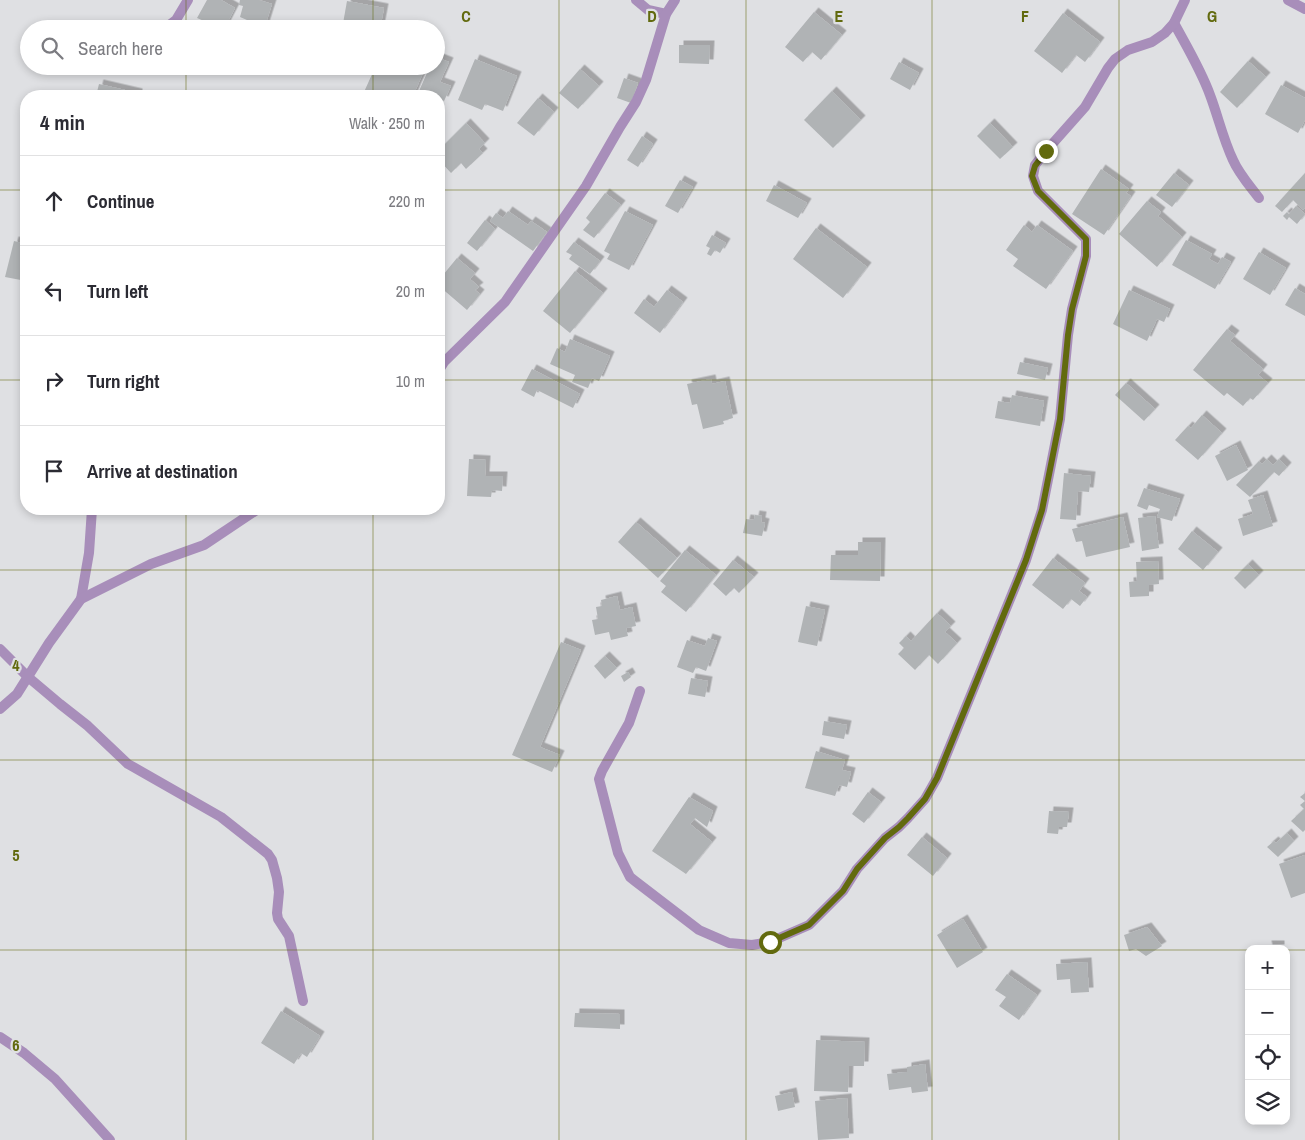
<!DOCTYPE html>
<meta charset="utf-8">
<style>
:root{--surface:#fff;--page:#f7f7f7;--text:#2b2b33;--muted:#7c7c81;--line:#e1e1e2}
body{margin:0;font-family:"Archivo Narrow",sans-serif;background:var(--page);color:var(--text)}
.controls{position:absolute;right:15px;bottom:15px;display:grid;overflow:hidden;border-radius:10px;box-shadow:0 2px 8px #0003}
.controls button{width:45px;height:45px;display:grid;place-items:center;padding:0;border:0;border-bottom:1px solid var(--line);background:var(--surface);color:var(--text);font:25px sans-serif}
.stop{position:absolute;width:15px;height:15px;margin:-11px;border:4px solid #626a0e;border-radius:50%;background:#fff}
.stop.end{background:#626a0e;border-color:#fff;box-shadow:0 1px 5px #0008}
.list{margin:0;padding:0;list-style:none}
h2{display:flex;justify-content:space-between;align-items:center;height:65px;margin:0;padding:0 20px;font-size:21px}
h2 small{font-size:16px;font-weight:400;color:var(--muted)}
.list li{display:grid;grid-template-columns:32px 1fr auto;gap:15px;align-items:center;box-sizing:border-box;height:90px;padding:0 20px;border-top:1px solid var(--line)}
.list b{display:block;font-size:19px;white-space:nowrap}
.list em{font-size:16px;font-style:normal;color:var(--muted)}
.icon{flex:none;width:28px;height:28px;fill:none;stroke:currentColor;stroke-width:2;stroke-linecap:round;stroke-linejoin:round}
.map{position:relative;flex:none;width:1305px;height:1140px;overflow:hidden}
.search{position:absolute;background:var(--surface);box-shadow:0 2px 8px #0003;left:20px;top:20px;width:425px;height:55px;display:flex;align-items:center;gap:12px;box-sizing:border-box;padding:0 18px;border-radius:28px;color:var(--muted);font-size:19px}
.panel{position:absolute;background:var(--surface);box-shadow:0 2px 8px #0003;left:20px;top:90px;width:425px;height:425px;border-radius:20px}
.map>svg:first-child{display:block}
</style>
<div class="map">
<svg width="1305" height="1140" viewBox="0 0 1305 1140">
<defs>
<filter id="shadow"><feDropShadow dx="4.5" dy="-4.5" stdDeviation="0" flood-color="#0004"/></filter>
</defs>
<rect width="100%" height="100%" fill="#dfe0e3"/>
<g fill="#b0b3b5" filter="url(#shadow)">
<polygon points="207,0 221,0 235,8 224,29 200,29 204,21 197,18"/>
<polygon points="240,0 259,0 272,4 265,26 259,25 258,29 244,29 247,20 240,17 243,6 239,5"/>
<polygon points="347,1 384,8 380,29 342,29"/>
<polygon points="814,12 842,35 821,60 812,52 803,62 785,47"/>
<polygon points="1063,13 1100,42 1085,62 1076,55 1062,73 1034,51"/>
<polygon points="679,45 710,45 709,64 679,63"/>
<polygon points="436,57 449,62 440,82 451,86 444,101 439,99 439,96 432,96 419,91 430,66 436,66"/>
<polygon points="475,59 517,76 503,111 485,104 482,110 458,100"/>
<polygon points="1248,61 1266,77 1237,108 1220,92"/>
<polygon points="899,62 919,73 910,90 890,79"/>
<polygon points="384,66 390,68 391,66 426,66 413,96 375,96 364,92 373,72 380,75"/>
<polygon points="580,69 599,86 578,109 559,93"/>
<polygon points="624,78 638,83 631,103 617,98"/>
<polygon points="99,84 138,93 138,96 96,96"/>
<polygon points="1281,85 1305,98 1305,120 1298,133 1265,114"/>
<polygon points="832,91 861,120 833,148 804,120"/>
<polygon points="538,98 554,112 534,136 517,123"/>
<polygon points="466,123 485,143 479,149 483,153 466,169 461,163 451,173 439,160 439,150"/>
<polygon points="990,123 1013,147 1000,159 977,136"/>
<polygon points="642,136 653,144 638,167 627,160"/>
<polygon points="1101,169 1129,189 1126,193 1131,196 1104,235 1072,214"/>
<polygon points="1174,173 1189,185 1172,207 1156,195"/>
<polygon points="1305,173 1305,208 1303,210 1293,200 1282,212 1275,206"/>
<polygon points="680,180 693,187 678,213 665,206"/>
<polygon points="774,185 807,203 798,218 766,201"/>
<polygon points="605,193 621,205 594,238 583,230 590,222 586,218"/>
<polygon points="1147,201 1161,212 1158,216 1182,237 1157,267 1119,234"/>
<polygon points="1296,206 1305,214 1297,224 1289,217 1287,220 1283,216 1287,212 1289,214"/>
<polygon points="508,211 528,225 531,221 547,232 533,251 490,221 496,213 503,218"/>
<polygon points="625,211 653,225 629,270 607,259 610,254 604,251"/>
<polygon points="485,220 495,229 477,251 467,243"/>
<polygon points="1024,225 1032,232 1037,225 1073,251 1046,289 1013,266 1018,259 1006,250"/>
<polygon points="816,228 867,267 843,298 793,259"/>
<polygon points="712,235 726,243 720,253 715,250 711,256 707,254 710,248 706,246"/>
<polygon points="1186,240 1212,254 1209,259 1218,264 1222,257 1231,262 1215,289 1172,265"/>
<polygon points="14,241 26,244 26,252 23,265 26,266 26,281 5,277"/>
<polygon points="574,242 600,261 590,274 569,259 572,255 566,252"/>
<polygon points="1259,252 1286,268 1270,295 1243,279"/>
<polygon points="457,258 475,273 470,279 479,287 475,290 480,294 467,310 439,286 439,280"/>
<polygon points="575,271 603,293 570,333 543,311"/>
<polygon points="1295,288 1305,294 1305,316 1285,305"/>
<polygon points="667,290 683,302 660,333 634,313 644,299 654,307"/>
<polygon points="1129,290 1170,309 1164,322 1157,319 1147,341 1113,324"/>
<polygon points="1227,329 1235,335 1230,341 1263,369 1258,375 1268,383 1253,400 1250,398 1243,406 1227,393 1224,396 1193,370"/>
<polygon points="570,339 610,356 599,381 592,378 588,388 572,382 575,375 550,364 557,348 565,352"/>
<polygon points="1020,362 1048,368 1045,380 1017,374"/>
<polygon points="532,369 580,394 573,408 537,390 534,397 521,390"/>
<polygon points="711,379 712,384 725,381 733,418 723,421 724,424 703,429 697,404 692,405 687,384"/>
<polygon points="1126,383 1155,409 1144,421 1115,395"/>
<polygon points="1012,395 1044,401 1040,426 995,418 998,401 1010,403"/>
<polygon points="1202,415 1222,433 1198,460 1175,440 1188,426 1191,428"/>
<polygon points="1236,445 1248,470 1227,481 1215,456"/>
<polygon points="469,459 486,460 485,476 503,476 502,491 492,490 491,497 467,496"/>
<polygon points="1267,459 1273,465 1279,459 1287,467 1279,476 1274,472 1250,497 1236,485 1259,461 1262,464"/>
<polygon points="1064,473 1091,476 1089,492 1078,491 1076,520 1060,519"/>
<polygon points="1144,488 1180,499 1172,521 1157,517 1160,509 1149,505 1147,510 1137,506"/>
<polygon points="1263,495 1273,526 1243,536 1238,519 1253,514 1248,500"/>
<polygon points="755,515 762,516 761,522 765,523 762,536 743,533 746,519 754,520"/>
<polygon points="1155,516 1159,548 1142,551 1138,518"/>
<polygon points="1123,517 1130,547 1086,557 1082,541 1076,542 1072,529"/>
<polygon points="636,522 677,558 658,578 618,542"/>
<polygon points="1192,531 1218,552 1203,570 1178,549"/>
<polygon points="858,542 881,542 880,581 830,580 831,555 858,555"/>
<polygon points="685,550 716,575 686,612 661,592 666,586 660,581"/>
<polygon points="1053,558 1085,583 1079,591 1087,597 1080,606 1071,599 1063,609 1032,585"/>
<polygon points="733,560 754,577 739,593 734,588 726,596 713,584"/>
<polygon points="1158,561 1159,584 1149,585 1149,596 1130,597 1129,582 1137,581 1136,562"/>
<polygon points="1248,564 1259,575 1245,589 1234,578"/>
<polygon points="617,596 620,610 632,607 636,626 626,628 628,636 611,640 609,632 595,635 592,620 598,619 596,607 602,606 601,600"/>
<polygon points="806,606 825,610 817,646 798,642"/>
<polygon points="937,613 951,626 945,632 957,643 938,664 929,655 915,670 898,654 904,648 899,643 906,636 911,641"/>
<polygon points="708,638 717,641 706,671 696,667 693,673 677,667 687,640 705,646"/>
<polygon points="561,642 581,650 540,747 560,755 552,772 512,755"/>
<polygon points="605,656 617,668 605,679 594,666"/>
<polygon points="628,672 631,677 624,682 621,676"/>
<polygon points="691,678 708,681 705,697 688,694"/>
<polygon points="824,721 847,725 844,739 822,735"/>
<polygon points="816,751 845,760 842,770 851,772 847,787 839,785 835,796 805,788"/>
<polygon points="868,792 881,802 864,823 852,814"/>
<polygon points="1305,793 1305,830 1303,832 1291,821 1304,809 1300,805 1305,801 1300,797"/>
<polygon points="689,797 713,811 707,827 695,818 690,824 712,842 686,874 652,851"/>
<polygon points="1049,811 1069,812 1067,827 1059,827 1058,834 1047,833"/>
<polygon points="1287,833 1294,841 1278,857 1267,847 1274,841 1276,843"/>
<polygon points="922,837 947,858 933,876 907,855"/>
<polygon points="1305,855 1305,893 1291,898 1279,864"/>
<polygon points="963,919 983,952 957,968 937,935"/>
<polygon points="1147,927 1162,946 1146,956 1136,949 1129,951 1124,935"/>
<polygon points="1267,945 1280,945 1280,949 1268,949"/>
<polygon points="1087,962 1089,992 1071,993 1070,979 1057,980 1056,964"/>
<polygon points="1007,974 1037,995 1019,1020 999,1006 1006,997 995,990"/>
<polygon points="281,1011 320,1036 307,1057 301,1053 294,1064 261,1043"/>
<polygon points="575,1013 620,1014 620,1029 574,1027"/>
<polygon points="816,1040 865,1042 864,1066 849,1066 848,1092 814,1091"/>
<polygon points="925,1064 928,1091 912,1093 911,1087 889,1090 887,1074 907,1072 907,1067"/>
<polygon points="792,1092 795,1107 778,1111 775,1096"/>
<polygon points="847,1098 849,1138 818,1140 815,1101"/>
</g>
<g fill="none" stroke-linecap="round" stroke-linejoin="round">
<g stroke="#a88eba" stroke-width="10">
<polyline points="636,0 648,10 666,14"/>
<polyline points="1288,0 1305,9"/>
<path d="M1174,23C1187,47 1201,70 1210,95C1218,116 1223,139 1233,160C1239,174 1250,186 1259,198"/>
<polyline points="164,29 176,20 188,0"/>
<polyline points="106,69 110,66"/>
<polyline points="439,370 444,362 505,302 586,186 620,127 636,102 646,80 666,14 675,0"/>
<polyline points="81,599 89,553 92,509"/>
<polyline points="0,649 28,677 60,704 88,726 128,764 221,817 268,854 272,860 277,878 279,892 277,913 278,919 289,936 303,1001"/>
<polyline points="640,691 629,723 602,771 599,779 618,853 630,877 635,881 699,930 729,943 752,945 770,942 809,925 843,891 857,869 885,838 899,827 908,818 925,799 937,778 1026,560 1042,510 1060,419 1068,335 1072,309 1086,256 1086,239 1038,191 1033,176 1035,165 1046,151 1085,107 1108,68 1115,59 1128,50 1152,42 1165,33 1174,23 1185,0"/>
<polyline points="0,709 17,694 49,643 81,599 151,564 204,545 258,509"/>
<polyline points="0,1037 24,1053 55,1079 110,1140"/>
</g>
</g>
<g fill="none" stroke-linecap="round" stroke-linejoin="round">
<polyline stroke="#626a0e" stroke-width="6" points="770,942 809,925 843,891 857,869 885,838 899,827 908,818 925,799 937,778 1026,560 1042,510 1060,419 1068,335 1072,309 1086,256 1086,239 1038,191 1032,176 1035,166 1046,151"/>
</g>
<path fill="none" stroke="#626a0e" stroke-width="1" stroke-opacity="0.55" d="M186,0V29M373,0V29M559,0V1140M746,0V1140M932,0V1140M1119,0V1140M186,66V96M373,66V96M0,190H26M439,190H1305M0,380H26M439,380H1305M186,509V1140M373,509V1140M0,570H1305M0,760H1305M0,950H1249M1286,950H1305"/>
<g font-size="16" text-anchor="middle" font-weight="bold" fill="#626a0e" stroke="#dfe0e3" stroke-width="4.5" stroke-linejoin="round" paint-order="stroke">
<text x="466" y="22">C</text>
<text x="652" y="22">D</text>
<text x="839" y="22">E</text>
<text x="1025" y="22">F</text>
<text x="1212" y="22">G</text>
<text x="16" y="671">4</text>
<text x="16" y="861">5</text>
<text x="16" y="1051">6</text>
</g>
</svg>
<div class="controls">
<button>+</button>
<button>−</button>
<button><svg class="icon" aria-label="locate" viewBox="0 0 24 24"><circle cx="12" cy="12" r="6"/><path d="M12 2v4M12 18v4M2 12h4M18 12h4"/></svg></button>
<button><svg class="icon" aria-label="layers" viewBox="0 0 24 24"><path d="M12 4l9 5-9 5-9-5zM3 14l9 5 9-5"/></svg></button>
</div>
<div class="stop" style="left:770px;top:942px"></div>
<div class="stop end" style="left:1046px;top:151px"></div>
<div class="search"><svg class="icon" aria-label="search" viewBox="0 0 24 24"><circle cx="10" cy="10" r="6"/><path d="M15 15l6 6"/></svg>Search here</div>
<section class="panel">
<h2>4 min<small>Walk · 250 m</small></h2>
<ul class="list">
<li><svg class="icon" aria-label="ahead" viewBox="0 0 24 24"><path d="M12 20V5M6 11l6-6 6 6"/></svg><div><b>Continue</b></div><em>220 m</em></li>
<li><svg class="icon" aria-label="left" viewBox="0 0 24 24"><path d="M17 20v-9H6M10 6l-5 5 5 5"/></svg><div><b>Turn left</b></div><em>20 m</em></li>
<li><svg class="icon" aria-label="right" viewBox="0 0 24 24"><path d="M7 20v-9h11M14 6l5 5-5 5"/></svg><div><b>Turn right</b></div><em>10 m</em></li>
<li><svg class="icon" aria-label="arrive" viewBox="0 0 24 24"><path d="M6 21V4h12l-3 4 3 4H6"/></svg><div><b>Arrive at destination</b></div></li>
</ul>
</section>
</div>
